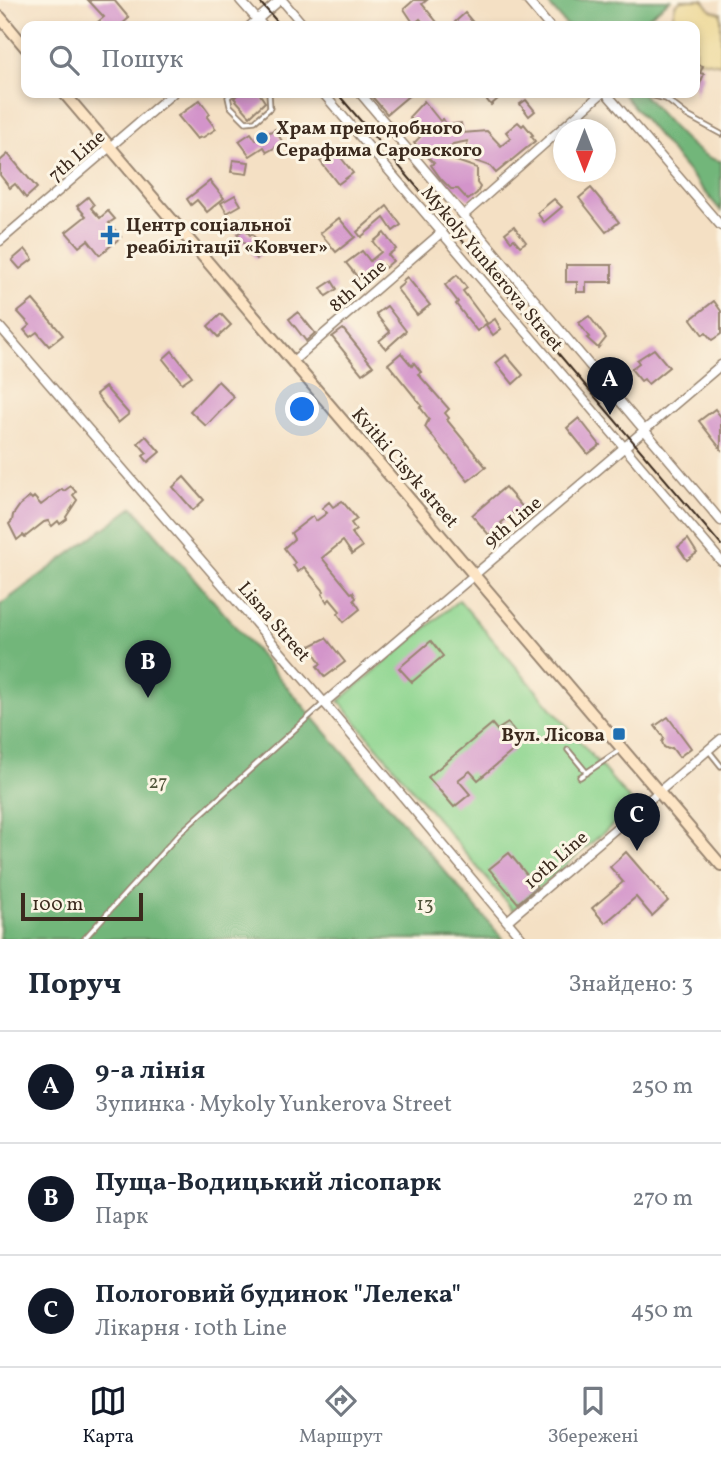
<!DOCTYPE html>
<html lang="uk">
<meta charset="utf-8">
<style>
:root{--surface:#fff;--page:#f2f2f3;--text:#1f2937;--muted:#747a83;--line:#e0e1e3;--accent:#111827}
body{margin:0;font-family:Vollkorn,serif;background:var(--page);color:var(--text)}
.compass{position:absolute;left:553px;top:119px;width:63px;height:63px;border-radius:50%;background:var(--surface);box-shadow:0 4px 10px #0003;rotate:180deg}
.scale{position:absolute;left:21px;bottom:18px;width:122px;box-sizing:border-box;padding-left:7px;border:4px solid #3b2a1e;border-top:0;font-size:19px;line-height:24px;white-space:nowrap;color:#3b2a1e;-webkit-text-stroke:5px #fcf5e5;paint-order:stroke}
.you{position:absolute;left:303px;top:410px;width:24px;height:24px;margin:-18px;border:5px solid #fff;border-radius:50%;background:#1a73e8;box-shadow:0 0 0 10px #1a73e833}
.badge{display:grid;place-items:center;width:46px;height:46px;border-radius:50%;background:var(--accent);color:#fff;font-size:23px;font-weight:700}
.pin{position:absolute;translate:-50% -58px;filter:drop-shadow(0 2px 4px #0008)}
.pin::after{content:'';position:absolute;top:37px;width:24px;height:21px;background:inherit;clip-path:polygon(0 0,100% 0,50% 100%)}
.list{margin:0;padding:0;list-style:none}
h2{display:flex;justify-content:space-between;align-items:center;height:91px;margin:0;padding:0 28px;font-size:30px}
h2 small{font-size:23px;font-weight:400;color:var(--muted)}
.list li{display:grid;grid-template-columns:46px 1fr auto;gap:21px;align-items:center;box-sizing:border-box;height:112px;padding:0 28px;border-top:2px solid var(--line)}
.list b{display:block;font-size:26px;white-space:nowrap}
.list p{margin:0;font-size:23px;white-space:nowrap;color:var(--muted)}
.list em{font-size:23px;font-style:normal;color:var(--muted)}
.icon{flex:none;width:38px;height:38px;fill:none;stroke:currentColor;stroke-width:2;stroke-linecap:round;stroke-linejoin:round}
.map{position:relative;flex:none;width:721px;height:939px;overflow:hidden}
.search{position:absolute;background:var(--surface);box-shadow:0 4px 10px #0003;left:21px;right:21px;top:21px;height:77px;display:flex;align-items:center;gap:18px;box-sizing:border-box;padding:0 24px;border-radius:14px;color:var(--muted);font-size:26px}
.sheet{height:427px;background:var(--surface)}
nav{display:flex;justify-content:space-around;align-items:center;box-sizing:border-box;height:98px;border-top:2px solid var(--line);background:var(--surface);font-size:19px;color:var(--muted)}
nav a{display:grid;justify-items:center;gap:4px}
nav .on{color:var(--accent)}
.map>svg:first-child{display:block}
</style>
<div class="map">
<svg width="721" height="939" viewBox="0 0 721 939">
<rect width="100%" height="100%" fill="#fcf5e5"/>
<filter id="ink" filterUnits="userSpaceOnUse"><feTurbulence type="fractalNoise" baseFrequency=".0143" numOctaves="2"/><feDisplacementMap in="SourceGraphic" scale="14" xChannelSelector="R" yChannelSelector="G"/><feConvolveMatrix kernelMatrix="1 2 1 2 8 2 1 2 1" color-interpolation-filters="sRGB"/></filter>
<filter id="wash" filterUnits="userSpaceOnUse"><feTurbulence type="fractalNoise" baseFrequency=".00686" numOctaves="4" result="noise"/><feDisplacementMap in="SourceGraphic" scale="28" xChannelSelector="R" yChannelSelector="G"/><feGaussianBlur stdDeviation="1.57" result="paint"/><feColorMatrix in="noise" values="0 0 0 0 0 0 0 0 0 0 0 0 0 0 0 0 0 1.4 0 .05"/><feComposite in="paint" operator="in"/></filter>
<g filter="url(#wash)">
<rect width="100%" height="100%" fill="#f4e0c4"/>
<polygon fill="#8dd58f" stroke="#648056" stroke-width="2" points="459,600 635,806 513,910 339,701"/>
<g fill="#72b67a" stroke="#56704c" stroke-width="2">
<polygon points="545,0 670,0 637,26 567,26"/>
<path d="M622,93H642C660,112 695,159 721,161V211Z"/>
<polygon points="133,507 503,939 0,939 0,605"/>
</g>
<polygon fill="#eeda9e" stroke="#94825e" stroke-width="2" points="681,0 703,0 711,10 721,13 721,64 695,59 695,26 671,26 675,5"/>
<g id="blocks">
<g fill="#d394ca">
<polygon points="88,0 114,0 129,18 120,26 93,26 104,17"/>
<polygon points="414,0 427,0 422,4 437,22 432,26 426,26 420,19 414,24 404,9"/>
<polygon points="465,13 476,26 459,26 455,22"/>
<polygon points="697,64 703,66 700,73 704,74 695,96 695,69"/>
<polygon points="239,93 259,93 265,102 250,116 234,98"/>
<polygon points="369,93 412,93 387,114"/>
<polygon points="481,93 495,93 499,98 491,105"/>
<polygon points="200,100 210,114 207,117 216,129 202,138 201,137 197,139 178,116"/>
<polygon points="526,100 535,111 529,116 520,104"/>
<polygon points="424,101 440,121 443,119 447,125 461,123 463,133 487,131 501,146 511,138 506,132 518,122 522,126 524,124 533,135 531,136 535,141 496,173 490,166 475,161 466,150 468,141 453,144 442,156 477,168 477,183 480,187 477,193 468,200 458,189 451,189 441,179 431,165 434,163 414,143 420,137 412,127 414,124 409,117"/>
<polygon points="590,118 599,130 576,130"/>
<polygon points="275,129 283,143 267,152 264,147 250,156 239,141 251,133 256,140"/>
<polygon points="335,150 353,173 338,184 320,161"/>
<polygon points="8,154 37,188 26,198 15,184 10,188 0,175 0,161"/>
<polygon points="233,160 249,162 247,174 231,172"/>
<polygon points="210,181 224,198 207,212 197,200 191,205 187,199"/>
<polygon points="591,188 619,222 606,232 579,198"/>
<polygon points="235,195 241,205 227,213 221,203"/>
<polygon points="88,197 94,205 91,208 100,218 108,211 115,219 109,223 121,237 100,255 88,240 79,247 66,232 86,216 77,206"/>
<polygon points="554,199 562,207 544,222 537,213"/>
<polygon points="387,206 401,225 393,231 384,218 361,237 357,232"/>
<polygon points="339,218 355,237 336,252 320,233"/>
<polygon points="514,226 526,242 520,246 514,239 511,241 505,233"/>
<polygon points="245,229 250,235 252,234 265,251 256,259 237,234"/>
<polygon points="384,233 396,249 388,255 393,261 385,268 379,262 359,279 346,263 362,251 370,261 381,252 373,242"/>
<polygon points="25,249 33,259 20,269 12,260"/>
<polygon points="566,265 612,265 612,282 586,282 586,292 577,292 577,282 566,282"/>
<polygon points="457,275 467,288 463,291 487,323 477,331 456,304 458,302 445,285"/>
<polygon points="407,277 430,305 417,315 397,289 404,283 402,281"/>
<polygon points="332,281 337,289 326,296 321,288"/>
<polygon points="33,300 63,335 49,346 37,332 30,337 24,330 30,325 18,312"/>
<polygon points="714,301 721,311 721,334 712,340 706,333 703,335 691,319"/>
<polygon points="387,306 406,331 386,349 379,341 390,332 376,314"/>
<polygon points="298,312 315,333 306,341 289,319"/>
<polygon points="221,314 231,325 218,337 208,326"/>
<polygon points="589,316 606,338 598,348 587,338 589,337 579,323"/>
<polygon points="495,319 501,329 493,335 486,325"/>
<polygon points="343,329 373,366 362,374 332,337"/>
<polygon points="654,349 669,367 648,384 644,379 641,381 631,369 639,363 637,360"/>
<polygon points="172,351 192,376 182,383 163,359"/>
<polygon points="401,353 412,366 414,363 421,372 418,374 449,409 445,413 449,418 447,420 486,467 468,481 425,427 429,419 420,407 422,406 388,364"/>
<polygon points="506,355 523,375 513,384 496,363"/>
<polygon points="218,381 234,397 206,426 190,411"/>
<polygon points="105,387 129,414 118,423 96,394"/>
<polygon points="715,409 721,417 721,449 699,421"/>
<polygon points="579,418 600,445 588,454 567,428"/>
<polygon points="146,436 160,452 148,462 143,456 147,453 138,443"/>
<polygon points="184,477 204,500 193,510 173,487"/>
<polygon points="71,486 76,492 73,495 77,500 66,517 67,519 60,524 58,521 52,526 48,521 44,522 25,537 23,535 17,540 9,524 12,521 13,515 20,505 30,497 32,499 34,497 41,505 62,489 64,491"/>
<polygon points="505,487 526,511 519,518 514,512 501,523 504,527 496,534 494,532 489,535 472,515"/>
<polygon points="342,501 357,519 351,523 356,530 352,533 362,547 352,554 343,541 322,558 351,593 353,592 356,598 354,600 360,609 344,622 338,614 340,611 330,599 327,602 322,594 324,591 304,567 298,572 293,565 295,563 284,548 294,539 291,533 313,516 316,521 327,513 322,508 329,502 333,507"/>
<polygon points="688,539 697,553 687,560 678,547"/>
<polygon points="326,638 345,662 325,677 317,666 321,664 310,646"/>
<polygon points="431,641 443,656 412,682 399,668"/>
<polygon points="668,717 691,748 679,757 672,748 668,749 664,747 662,742 664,738 655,726"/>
<polygon points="508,723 516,733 512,736 516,741 512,744 514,750 478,780 470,771 458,780 470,794 454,807 428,777 492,724 497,730"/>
<polygon points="626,852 668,901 652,916 636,897 605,923 592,908 623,882 610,867"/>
<polygon points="509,853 537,887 518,903 489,869"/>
</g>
</g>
</g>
<g filter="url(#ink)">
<use href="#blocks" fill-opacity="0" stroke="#988571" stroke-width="2"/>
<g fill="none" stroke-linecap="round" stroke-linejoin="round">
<defs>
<g id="lane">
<polyline points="233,93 228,97 230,106 246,122 255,121 270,108 269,93"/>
<polyline points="643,93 666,99 688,116 721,134"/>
<polyline points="568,750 587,773"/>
<polyline points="709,751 721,766"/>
<polyline points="580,777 620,750"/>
<polyline points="84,939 179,834 324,703"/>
</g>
<g id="street">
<polyline points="240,0 263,26"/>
<polyline points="282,0 304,26"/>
<polyline points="527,0 549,26"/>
<polyline points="250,26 280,0"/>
<polyline points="323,93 721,561"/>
<polyline points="360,93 721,521"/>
<polyline points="606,93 721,226"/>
<polyline points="464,215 602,93"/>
<polyline points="0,241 173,93"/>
<polyline points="0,327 328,707 522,939"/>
<polyline points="293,361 442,232"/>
<polyline points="324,703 721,365"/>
<polyline points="507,921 721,739"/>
</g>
<g id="secondary">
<polyline points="0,17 26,48"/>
<polyline points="64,93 721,865"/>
</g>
</defs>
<use href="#lane" stroke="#988571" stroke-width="7"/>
<use href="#street" stroke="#988571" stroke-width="11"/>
<use href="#secondary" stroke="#988571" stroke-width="14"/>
<use href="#lane" stroke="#fff" stroke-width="3.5"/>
<use href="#street" stroke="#fff" stroke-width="8"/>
<use href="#secondary" stroke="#fde5c5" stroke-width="10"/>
<g stroke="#3b2a1e" stroke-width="2">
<polyline points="258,0 281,26"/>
<polyline points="337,93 721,545"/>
</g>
</g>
</g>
<g fill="#1f6fb2" stroke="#fcf5e5" stroke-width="2.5">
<circle cx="262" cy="138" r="7"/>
<path d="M106.5 224.5h7v7h7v7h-7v7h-7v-7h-7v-7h7z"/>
<rect x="612" y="727" width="14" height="14" rx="3.5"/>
</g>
<g text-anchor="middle" stroke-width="6" stroke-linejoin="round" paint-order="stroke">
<g font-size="19" font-weight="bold" fill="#3b2a1e" stroke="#fcf5e5" text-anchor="start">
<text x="276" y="134">Храм преподобного<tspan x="276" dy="22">Серафима Саровского</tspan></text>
<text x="126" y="231">Центр соціальної<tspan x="126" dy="22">реабілітації «Ковчег»</tspan></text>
<text x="605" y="741" text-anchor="end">Вул. Лісова</text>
</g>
<g font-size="19" fill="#3b2a1e" stroke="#fcf5e5">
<text transform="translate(76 155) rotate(-41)" y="7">7th Line</text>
<text transform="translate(493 268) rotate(50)" y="7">Mykoly Yunkerova Street</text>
<text transform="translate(357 285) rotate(-41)" y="7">8th Line</text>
<text transform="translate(406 467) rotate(49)" y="7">Kvitki Cisyk street</text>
<text transform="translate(512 521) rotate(-40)" y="7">9th Line</text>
<text transform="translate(275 621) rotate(49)" y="7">Lisna Street</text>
<text transform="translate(555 859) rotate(-41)" y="7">10th Line</text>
</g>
<g font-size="19" fill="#50553a" stroke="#fcf5e5">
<text x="158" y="788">27</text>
<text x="425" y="910">13</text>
</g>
</g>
</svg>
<svg class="compass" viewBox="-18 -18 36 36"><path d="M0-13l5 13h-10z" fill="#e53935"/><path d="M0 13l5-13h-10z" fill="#747a83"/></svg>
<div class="scale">100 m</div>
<div class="you"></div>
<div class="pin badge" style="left:610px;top:415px">A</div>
<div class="pin badge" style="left:148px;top:698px">B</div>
<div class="pin badge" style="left:637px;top:851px">C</div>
<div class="search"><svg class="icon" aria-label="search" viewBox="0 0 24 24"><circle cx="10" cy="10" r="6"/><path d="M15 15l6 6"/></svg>Пошук</div>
</div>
<section class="sheet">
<h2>Поруч<small>Знайдено: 3</small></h2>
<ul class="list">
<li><span class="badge">A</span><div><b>9-а лінія</b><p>Зупинка · Mykoly Yunkerova Street</p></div><em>250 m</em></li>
<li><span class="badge">B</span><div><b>Пуща-Водицький лісопарк</b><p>Парк</p></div><em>270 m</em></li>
<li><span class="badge">C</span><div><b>Пологовий будинок &quot;Лелека&quot;</b><p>Лікарня · 10th Line</p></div><em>450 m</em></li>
</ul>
</section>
<nav>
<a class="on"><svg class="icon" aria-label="map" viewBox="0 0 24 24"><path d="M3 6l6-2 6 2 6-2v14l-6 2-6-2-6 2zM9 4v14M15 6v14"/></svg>Карта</a>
<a><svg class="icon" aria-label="directions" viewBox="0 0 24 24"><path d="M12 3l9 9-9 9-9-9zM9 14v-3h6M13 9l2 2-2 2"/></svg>Маршрут</a>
<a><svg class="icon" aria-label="saved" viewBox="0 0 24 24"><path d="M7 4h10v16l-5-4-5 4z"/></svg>Збережені</a>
</nav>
